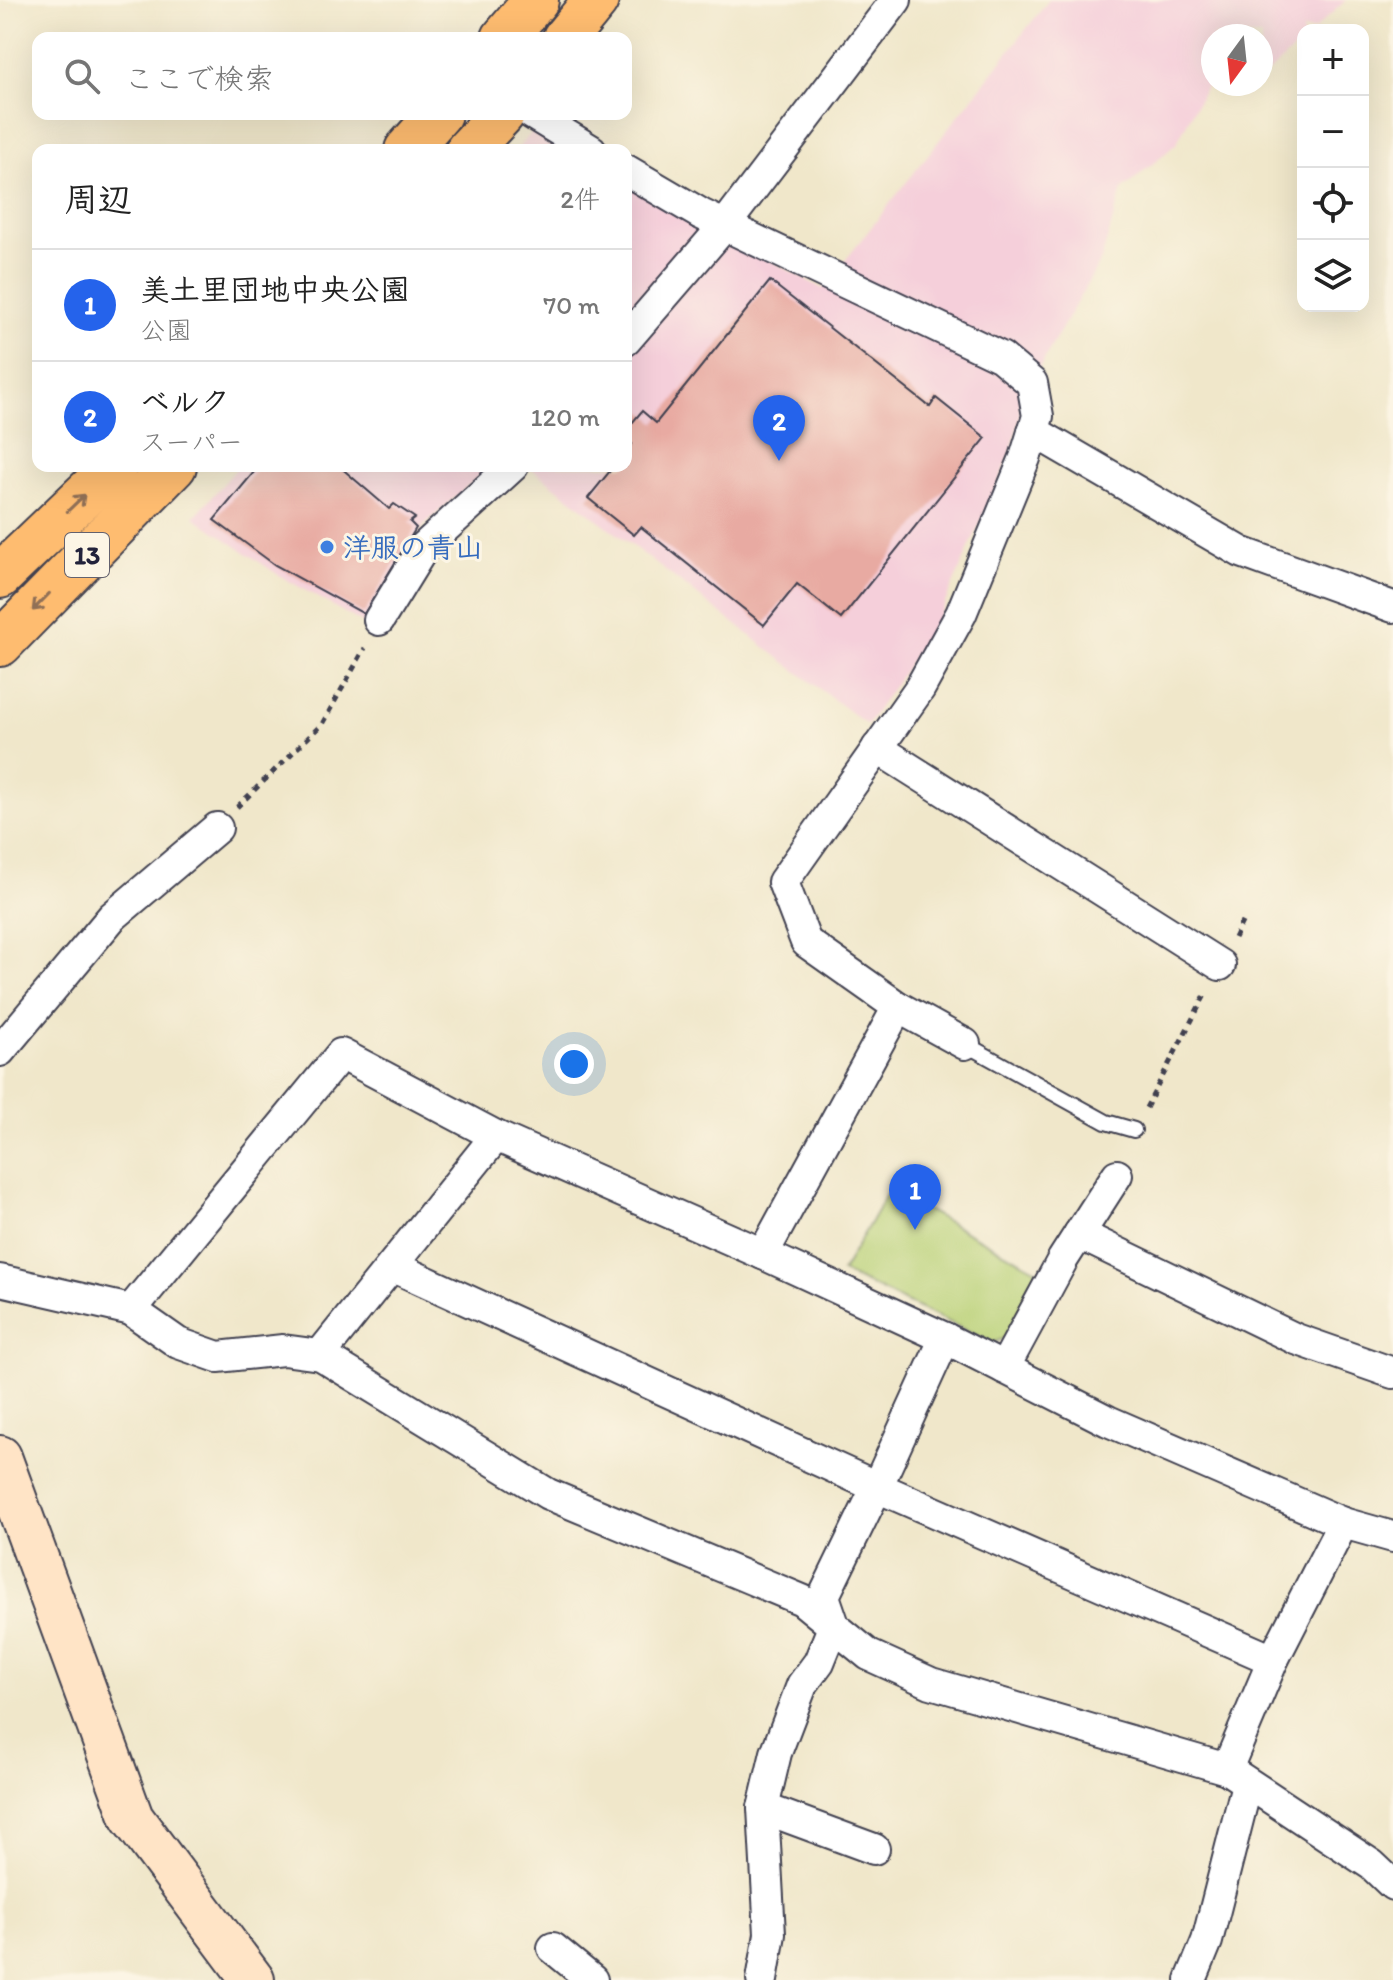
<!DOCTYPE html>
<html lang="ja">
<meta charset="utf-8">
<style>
:root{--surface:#fff;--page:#f2f2f2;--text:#222;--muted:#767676;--line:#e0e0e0;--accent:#2563eb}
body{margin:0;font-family:Itim,"Klee One",sans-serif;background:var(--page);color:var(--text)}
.controls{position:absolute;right:24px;top:24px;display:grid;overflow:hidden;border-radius:16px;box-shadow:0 8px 32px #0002}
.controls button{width:72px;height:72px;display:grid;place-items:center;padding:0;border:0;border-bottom:2px solid var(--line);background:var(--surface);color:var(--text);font:40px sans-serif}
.compass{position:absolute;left:1201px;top:24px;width:72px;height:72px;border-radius:50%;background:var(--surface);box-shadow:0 8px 32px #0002;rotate:195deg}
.you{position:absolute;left:574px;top:1064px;width:28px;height:28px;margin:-20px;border:6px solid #fff;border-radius:50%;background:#1a73e8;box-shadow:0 0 0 12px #1a73e833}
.badge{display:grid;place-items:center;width:52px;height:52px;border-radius:50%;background:var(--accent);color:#fff;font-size:26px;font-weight:700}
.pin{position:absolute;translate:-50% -66px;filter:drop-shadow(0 2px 4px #0008)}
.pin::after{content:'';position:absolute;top:42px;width:28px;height:24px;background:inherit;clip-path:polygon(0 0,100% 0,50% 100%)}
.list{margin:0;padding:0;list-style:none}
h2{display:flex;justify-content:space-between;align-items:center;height:104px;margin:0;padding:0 32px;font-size:34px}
h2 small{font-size:26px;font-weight:400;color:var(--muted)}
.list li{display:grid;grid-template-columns:52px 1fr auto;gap:24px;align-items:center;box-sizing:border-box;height:112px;padding:0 32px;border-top:2px solid var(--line)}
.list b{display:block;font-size:30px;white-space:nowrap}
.list p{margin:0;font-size:26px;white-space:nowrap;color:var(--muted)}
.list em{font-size:26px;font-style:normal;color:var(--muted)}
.icon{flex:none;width:44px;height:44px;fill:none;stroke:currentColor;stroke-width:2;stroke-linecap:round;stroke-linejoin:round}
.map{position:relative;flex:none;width:1393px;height:1980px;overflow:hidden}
.search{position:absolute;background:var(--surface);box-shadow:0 8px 32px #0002;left:32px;top:32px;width:600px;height:88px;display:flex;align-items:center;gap:20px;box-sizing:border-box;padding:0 28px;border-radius:16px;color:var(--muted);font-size:30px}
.panel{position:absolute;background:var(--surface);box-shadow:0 8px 32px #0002;left:32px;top:144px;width:600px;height:328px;border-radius:16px}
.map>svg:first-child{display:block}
</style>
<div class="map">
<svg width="1393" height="1980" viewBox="0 0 1393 1980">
<rect width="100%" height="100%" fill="#fcf5e5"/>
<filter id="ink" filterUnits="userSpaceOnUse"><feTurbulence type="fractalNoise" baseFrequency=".0125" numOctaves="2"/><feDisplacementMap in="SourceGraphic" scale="16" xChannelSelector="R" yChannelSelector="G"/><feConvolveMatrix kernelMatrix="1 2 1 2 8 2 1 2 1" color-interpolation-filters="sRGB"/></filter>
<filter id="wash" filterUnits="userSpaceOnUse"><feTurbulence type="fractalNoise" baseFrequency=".006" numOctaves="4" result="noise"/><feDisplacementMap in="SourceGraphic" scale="32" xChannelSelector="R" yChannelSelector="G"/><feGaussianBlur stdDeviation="1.8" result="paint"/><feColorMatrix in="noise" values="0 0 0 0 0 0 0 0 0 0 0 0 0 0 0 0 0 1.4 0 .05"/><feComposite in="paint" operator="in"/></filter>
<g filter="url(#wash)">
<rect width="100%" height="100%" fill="#f0e7ca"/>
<g fill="#f5cfda">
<polygon points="1049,0 1346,0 1314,30 1303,30 1303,41 1269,72 1261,71 1261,36 1213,36 1213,73 1176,144 1122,190 1101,260 1039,368 1020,393 1020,416 1011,453 936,623 867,725 528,466 626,466 626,182 823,289"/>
<polygon points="533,131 567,150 516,150"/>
<polygon points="239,466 490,466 425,524 366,625 277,574 194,517"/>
</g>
<polygon fill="#b8d074" stroke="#6d7958" stroke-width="2" points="889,1190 1039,1271 1005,1338 993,1343 842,1272"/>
<g id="blocks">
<g fill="#e8aaa2">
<polygon points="770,281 930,407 936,398 986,438 841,619 797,584 764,625 641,527 634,535 588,498 614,466 626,466 626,451 632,444 626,438 626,430 642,411 656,423"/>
<polygon points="259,466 339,466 389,509 394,504 415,518 410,522 416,528 364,614 275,565 214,520"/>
</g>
</g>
</g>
<g filter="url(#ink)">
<use href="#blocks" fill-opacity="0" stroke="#414050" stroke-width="2"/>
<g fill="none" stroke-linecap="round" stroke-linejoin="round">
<defs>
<polyline id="lane" points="965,1044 1106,1122 1134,1130"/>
<g id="street">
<polyline points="532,114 591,150"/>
<polyline points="626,170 701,214 1001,357 1032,383 1038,416 1025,458 961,614 920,688 783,882 806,942 898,1007 763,1254"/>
<polyline points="626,340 725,225 896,0"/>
<polyline points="1033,431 1241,552 1393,607"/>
<polyline points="379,620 424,547 513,466"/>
<polyline points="877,748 1220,965"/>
<polyline points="898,1007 965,1044"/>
<polyline points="0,1051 112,917 217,828"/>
<polyline points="1079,1234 1296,1339 1393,1373"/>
<polyline points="392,1266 877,1487 1273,1660"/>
<polyline points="0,1280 131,1310 178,1343 218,1357 283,1350 320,1355 548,1494 802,1600 869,1655 931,1683 1227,1769 1372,1865 1393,1885"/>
<polyline points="131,1310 341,1054 496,1136 763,1254 945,1338 1108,1421 1343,1523 1393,1537"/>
<polyline points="320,1355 496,1136"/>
<polyline points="1004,1368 1063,1259 1117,1175"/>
<polyline points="1227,1769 1273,1660 1343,1523"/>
<polyline points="763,1808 874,1849"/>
<polyline points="553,1948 592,1980"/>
<polyline points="762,1980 770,1934 763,1808 776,1753 802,1685 819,1662 834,1625 824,1596 877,1487 945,1338"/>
<polyline points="1191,1980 1207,1941 1247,1784"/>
</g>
<polyline id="secondary" points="0,1457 132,1818 253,1980"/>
<g id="primary">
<polyline points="504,38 536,0"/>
<polyline points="565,38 596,0"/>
<polyline points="407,150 439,114"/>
<polyline points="468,150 502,114"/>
<polyline points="0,576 115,466"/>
<polyline points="0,644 174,466"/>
</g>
</defs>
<use href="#lane" stroke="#414050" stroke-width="18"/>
<use href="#street" stroke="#414050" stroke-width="34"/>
<use href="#secondary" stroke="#414050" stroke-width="46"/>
<use href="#primary" stroke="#414050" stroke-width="48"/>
<g stroke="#414050" stroke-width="5" stroke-dasharray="6 6" stroke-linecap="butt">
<polyline points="237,807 322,724 365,648"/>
<polyline points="1234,938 1244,918"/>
<polyline points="1146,1108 1206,993"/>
</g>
<use href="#lane" stroke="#fff" stroke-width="14"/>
<use href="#street" stroke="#fff" stroke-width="30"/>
<use href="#secondary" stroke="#ffe4c6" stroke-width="42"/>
<use href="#primary" stroke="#febc70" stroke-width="44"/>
</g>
<defs><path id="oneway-shaft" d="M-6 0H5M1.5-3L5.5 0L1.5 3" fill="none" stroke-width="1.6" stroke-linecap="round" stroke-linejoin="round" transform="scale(2)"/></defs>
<g stroke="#906f56">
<use href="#oneway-shaft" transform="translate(76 503) rotate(-44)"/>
<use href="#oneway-shaft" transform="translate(41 602) rotate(134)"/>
</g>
</g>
<circle fill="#3f7fe0" stroke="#fcf5e5" stroke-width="3" cx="327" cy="547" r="8"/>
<g text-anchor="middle" stroke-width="6" stroke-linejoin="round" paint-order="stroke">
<rect fill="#fcf5e5" stroke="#63616e" stroke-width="2" x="65" y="533" width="44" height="44" rx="6"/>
<g font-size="26" font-weight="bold" fill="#22223b">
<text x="87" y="564">13</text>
</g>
<g font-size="28" font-weight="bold" fill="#366cbe" stroke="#fcf5e5" text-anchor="start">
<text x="343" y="557">洋服の青山</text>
</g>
</g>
</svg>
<div class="controls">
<button>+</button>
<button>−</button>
<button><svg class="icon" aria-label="locate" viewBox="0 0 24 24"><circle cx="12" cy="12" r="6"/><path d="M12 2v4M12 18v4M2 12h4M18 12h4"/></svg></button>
<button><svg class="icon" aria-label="layers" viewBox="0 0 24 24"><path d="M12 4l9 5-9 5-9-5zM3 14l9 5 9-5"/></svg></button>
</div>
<svg class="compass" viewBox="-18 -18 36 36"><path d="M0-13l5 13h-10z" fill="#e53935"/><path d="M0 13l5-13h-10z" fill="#767676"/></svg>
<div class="you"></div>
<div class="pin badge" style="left:915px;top:1230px">1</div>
<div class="pin badge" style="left:779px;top:461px">2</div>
<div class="search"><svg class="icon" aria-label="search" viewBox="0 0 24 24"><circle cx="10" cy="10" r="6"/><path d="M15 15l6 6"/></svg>ここで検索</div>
<section class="panel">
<h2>周辺<small>2件</small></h2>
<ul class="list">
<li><span class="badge">1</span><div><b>美土里団地中央公園</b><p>公園</p></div><em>70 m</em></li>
<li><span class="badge">2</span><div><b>ベルク</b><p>スーパー</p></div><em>120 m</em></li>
</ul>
</section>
</div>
